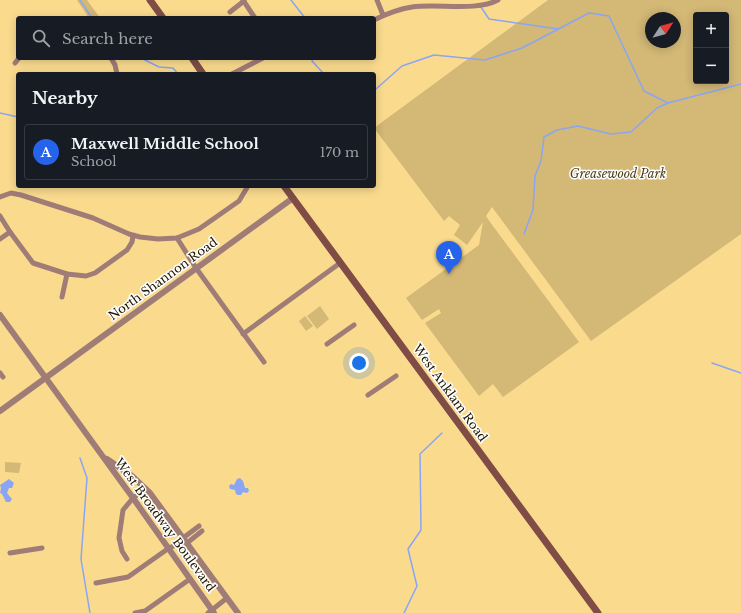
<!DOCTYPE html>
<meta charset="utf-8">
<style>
:root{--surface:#171b24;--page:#20242c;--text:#f1f3f6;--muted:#9ea1a6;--line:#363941;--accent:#2563eb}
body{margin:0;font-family:"Libre Baskerville",serif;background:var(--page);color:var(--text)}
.controls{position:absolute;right:12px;top:12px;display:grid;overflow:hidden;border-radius:4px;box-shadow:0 2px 10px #0003}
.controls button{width:36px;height:36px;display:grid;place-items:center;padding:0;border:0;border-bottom:1px solid var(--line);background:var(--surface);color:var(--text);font:20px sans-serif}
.compass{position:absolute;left:645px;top:12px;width:36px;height:36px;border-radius:50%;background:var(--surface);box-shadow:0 2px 10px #0003;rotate:54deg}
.you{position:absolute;left:359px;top:363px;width:14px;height:14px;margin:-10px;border:3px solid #fff;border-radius:50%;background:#1a73e8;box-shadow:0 0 0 6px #1a73e833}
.badge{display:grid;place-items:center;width:26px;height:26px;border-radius:50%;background:var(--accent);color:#fff;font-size:13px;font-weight:700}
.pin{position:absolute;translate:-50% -33px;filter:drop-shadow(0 1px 2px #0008)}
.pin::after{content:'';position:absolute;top:21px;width:14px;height:12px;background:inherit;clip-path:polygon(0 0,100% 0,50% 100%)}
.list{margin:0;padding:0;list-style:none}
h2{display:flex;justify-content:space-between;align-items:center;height:52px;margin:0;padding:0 16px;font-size:17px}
h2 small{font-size:13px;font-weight:400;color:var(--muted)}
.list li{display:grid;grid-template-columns:26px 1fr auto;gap:12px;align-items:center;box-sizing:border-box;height:56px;margin:0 8px 8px;padding:0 8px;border:1px solid var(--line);border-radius:4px}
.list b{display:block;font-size:15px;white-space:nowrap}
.list p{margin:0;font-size:13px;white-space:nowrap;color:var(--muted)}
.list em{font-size:13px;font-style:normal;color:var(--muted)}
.icon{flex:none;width:22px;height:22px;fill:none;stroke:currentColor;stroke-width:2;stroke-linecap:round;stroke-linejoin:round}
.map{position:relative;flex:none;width:741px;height:613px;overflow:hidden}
.search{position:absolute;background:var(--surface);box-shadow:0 2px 10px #0003;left:16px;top:16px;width:360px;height:44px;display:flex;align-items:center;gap:10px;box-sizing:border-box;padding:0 14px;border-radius:4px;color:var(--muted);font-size:15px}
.panel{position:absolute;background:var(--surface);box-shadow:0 2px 10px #0003;left:16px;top:72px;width:360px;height:116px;border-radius:4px}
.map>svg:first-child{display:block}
</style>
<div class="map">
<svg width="741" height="613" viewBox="0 0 741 613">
<rect width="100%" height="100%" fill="#fadb8e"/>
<g fill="#d3b876" fill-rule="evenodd">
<polygon points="77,0 87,0 100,18 89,18"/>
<path d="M548,0H741V234L591,341L492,207L486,216L490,222L579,342L503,397L493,384L479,396L425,323L441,313L439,309L422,320L406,298L479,245L483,222L467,245L454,235L460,225L449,216L444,221L374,128ZM696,15H726V81H696ZM651,18H675V42H651Z"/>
<polygon points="320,306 329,319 317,329 307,316"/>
<polygon points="305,316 313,326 306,331 299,321"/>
<polygon points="5,462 21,463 19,473 5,472"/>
</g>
<g fill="#8aa5f3">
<polygon points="240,478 243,481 245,488 248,488 249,491 247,493 243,492 241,495 238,495 236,494 235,490 230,489 229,486 231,484 234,485 237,479"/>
<polygon points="9,479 14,483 12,488 9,488 7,493 12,499 10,502 6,502 2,494 0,493 1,488 0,485"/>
</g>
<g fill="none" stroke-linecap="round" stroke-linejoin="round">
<g stroke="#8aa5f3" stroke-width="1.5">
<polyline points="80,0 92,18"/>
<polyline points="291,0 305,18"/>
<polyline points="481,7 489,19 558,29"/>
<polyline points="141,58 159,67 173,68 178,74"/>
<polyline points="313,58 312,61 324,74"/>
<polyline points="374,88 376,89 402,66 434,55 485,60 522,48 589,13 609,16 644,91 668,103 741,84"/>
<polyline points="0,113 18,117"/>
<polyline points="524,234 533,210 535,176 541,161 544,137 557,130 578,126 611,134 631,132 657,108 668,103"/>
<polyline points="712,363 741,373"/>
<polyline points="80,458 87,478 81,559 90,613"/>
<polyline points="404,613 417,586 408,549 421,530 420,454 442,433"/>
</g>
<g stroke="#a07c77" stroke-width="5">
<polyline points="243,0 255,18"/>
<polyline points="377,0 383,15"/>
<polyline points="230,12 244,1"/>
<path d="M374,20C386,14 399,9 412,7C437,3 475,12 498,0"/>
<polyline points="111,58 115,65 117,74"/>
<polyline points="15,63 19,58"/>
<polyline points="232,74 263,58"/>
<polyline points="0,197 11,193 21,195 93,218 129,234 140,237 158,239 177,238 199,229 239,201 248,186"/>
<polyline points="0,216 10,232 33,263 67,274 86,276 95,273 127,250 132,242 133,236"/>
<polyline points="177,238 196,268 264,362"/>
<polyline points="0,239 10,232"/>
<polyline points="62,297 67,274"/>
<polyline points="243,334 340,263"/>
<polyline points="327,344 354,325"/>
<polyline points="0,373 3,377"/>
<polyline points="368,395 396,376"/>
<polyline points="183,538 199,526"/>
<polyline points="187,543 202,531"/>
<polyline points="10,553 42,548"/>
<polyline points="127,559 122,551 119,538 123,510 133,498 146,489"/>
<polyline points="96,583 128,577 169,548 185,541"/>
<polyline points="135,613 145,611 190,579"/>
<polyline points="208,613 227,598"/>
</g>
<g stroke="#a07c77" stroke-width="6">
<polyline points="0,315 133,498 214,613"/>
<polyline points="0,411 293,198"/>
<polyline points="107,459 132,476 150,493 238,613"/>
</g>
<g stroke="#7f4d46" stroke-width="7">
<polyline points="150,0 163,18"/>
<polyline points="192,58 203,74"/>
<polyline points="284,186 598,613"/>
</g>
</g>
<g text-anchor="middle" stroke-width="3" stroke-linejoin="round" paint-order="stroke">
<g font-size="12" font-style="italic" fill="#4d3f18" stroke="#fff">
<text x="618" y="178">Greasewood Park</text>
</g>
<g font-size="12" fill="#1e1601" stroke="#fff">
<text transform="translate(163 279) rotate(-36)" y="4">North Shannon Road</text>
<text transform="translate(450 393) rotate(54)" y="4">West Anklam Road</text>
<text transform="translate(165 525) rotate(54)" y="4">West Broadway Boulevard</text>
</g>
</g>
</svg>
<div class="controls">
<button>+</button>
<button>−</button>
</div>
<svg class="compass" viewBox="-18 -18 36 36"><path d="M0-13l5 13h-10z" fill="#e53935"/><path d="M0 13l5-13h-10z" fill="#9ea1a6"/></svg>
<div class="you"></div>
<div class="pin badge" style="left:449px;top:274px">A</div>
<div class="search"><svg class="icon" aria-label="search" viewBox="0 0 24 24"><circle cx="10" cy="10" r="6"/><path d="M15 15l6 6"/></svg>Search here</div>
<section class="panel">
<h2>Nearby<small></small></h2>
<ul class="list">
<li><span class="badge">A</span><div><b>Maxwell Middle School</b><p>School</p></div><em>170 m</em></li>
</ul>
</section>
</div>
